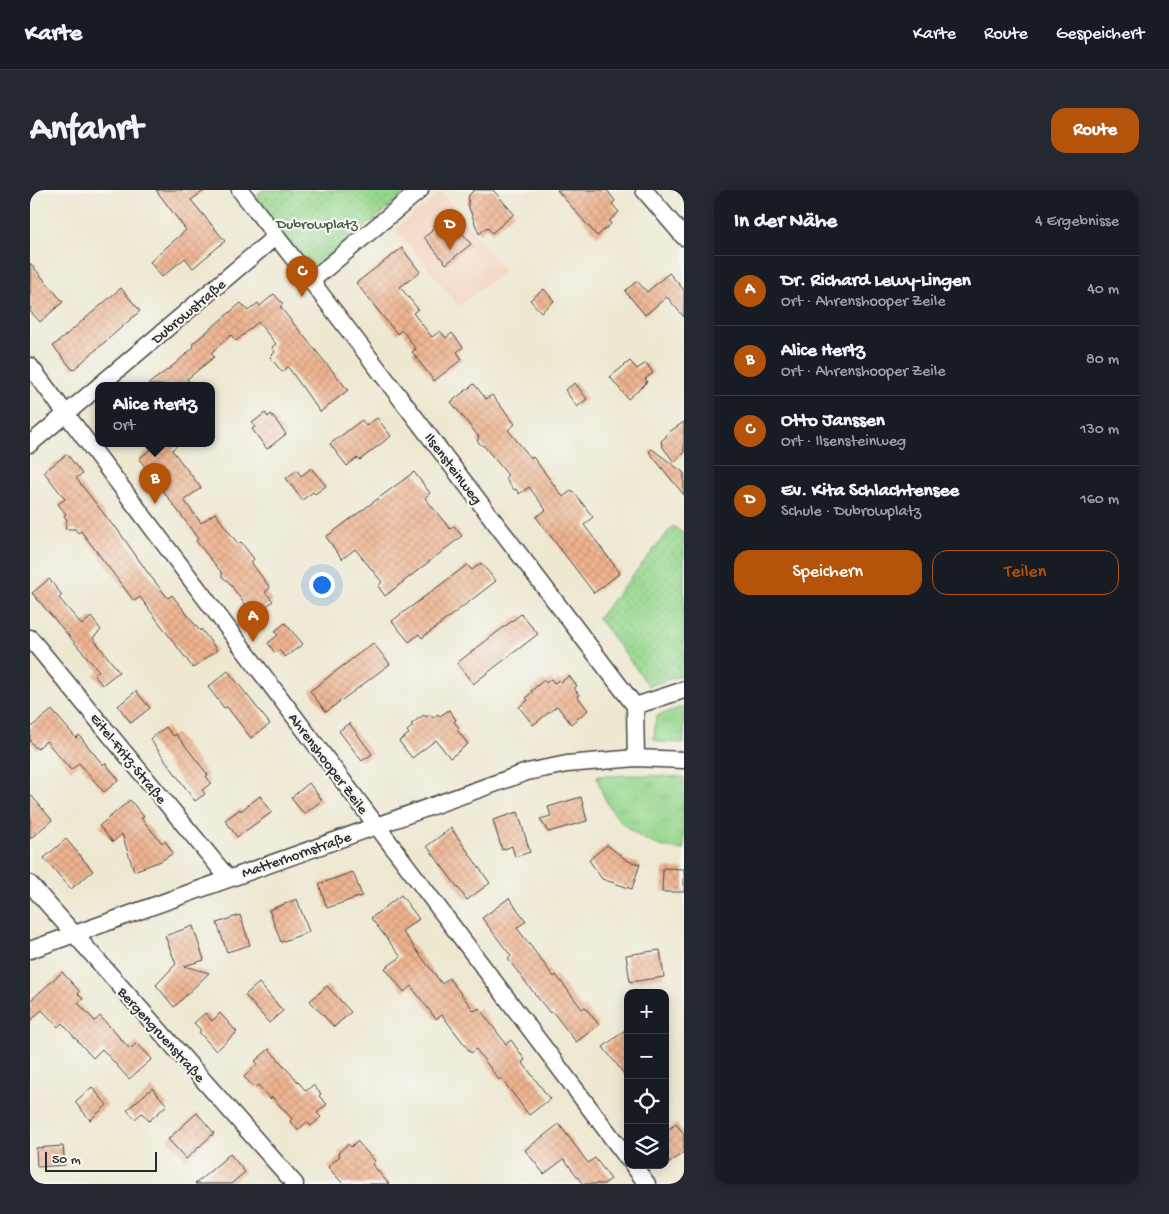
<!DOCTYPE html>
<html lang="de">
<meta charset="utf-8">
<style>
:root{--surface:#171b24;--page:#242831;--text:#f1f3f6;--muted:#9ea1a6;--line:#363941;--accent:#b45309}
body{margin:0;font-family:"Gochi Hand",sans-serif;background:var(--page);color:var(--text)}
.controls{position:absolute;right:15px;bottom:15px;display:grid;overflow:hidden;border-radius:10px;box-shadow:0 2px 12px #0003}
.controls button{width:45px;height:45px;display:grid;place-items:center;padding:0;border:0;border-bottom:1px solid var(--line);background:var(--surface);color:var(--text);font:25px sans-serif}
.scale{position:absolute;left:15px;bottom:12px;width:112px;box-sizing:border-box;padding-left:5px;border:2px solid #2b2b2b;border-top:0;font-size:14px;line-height:18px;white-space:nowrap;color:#2b2b2b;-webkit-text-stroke:4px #f6f6f2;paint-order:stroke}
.you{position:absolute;left:291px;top:394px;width:18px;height:18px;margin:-12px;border:4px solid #fff;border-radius:50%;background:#1a73e8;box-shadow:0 0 0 8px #1a73e833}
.badge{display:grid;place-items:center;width:32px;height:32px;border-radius:50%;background:var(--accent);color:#fff;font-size:16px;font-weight:700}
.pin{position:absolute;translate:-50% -41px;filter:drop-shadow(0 1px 2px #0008)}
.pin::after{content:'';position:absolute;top:26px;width:18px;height:15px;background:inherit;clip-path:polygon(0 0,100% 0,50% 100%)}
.popup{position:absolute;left:65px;top:192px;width:120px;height:65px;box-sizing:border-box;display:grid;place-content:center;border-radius:10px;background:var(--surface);filter:drop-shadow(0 1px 4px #0005);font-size:16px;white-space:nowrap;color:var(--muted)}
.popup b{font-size:19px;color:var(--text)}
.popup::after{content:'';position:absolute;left:50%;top:100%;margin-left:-10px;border:10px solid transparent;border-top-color:var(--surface)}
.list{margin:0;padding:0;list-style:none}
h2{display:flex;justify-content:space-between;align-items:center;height:65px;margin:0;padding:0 20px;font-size:21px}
h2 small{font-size:16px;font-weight:400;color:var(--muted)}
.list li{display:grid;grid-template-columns:32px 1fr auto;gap:15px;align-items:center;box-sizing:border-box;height:70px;padding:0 20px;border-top:1px solid var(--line)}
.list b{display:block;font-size:19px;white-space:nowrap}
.list p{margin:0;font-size:16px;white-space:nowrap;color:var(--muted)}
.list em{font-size:16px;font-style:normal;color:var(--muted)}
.actions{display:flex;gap:10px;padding:15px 20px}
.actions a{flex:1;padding:11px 0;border:1px solid var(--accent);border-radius:15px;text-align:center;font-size:18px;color:var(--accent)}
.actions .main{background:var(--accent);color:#fff}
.icon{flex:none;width:28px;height:28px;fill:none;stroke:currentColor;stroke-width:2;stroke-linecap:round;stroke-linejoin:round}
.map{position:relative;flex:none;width:654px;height:994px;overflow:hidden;border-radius:15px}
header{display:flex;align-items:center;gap:30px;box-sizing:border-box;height:70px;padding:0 25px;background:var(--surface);border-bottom:1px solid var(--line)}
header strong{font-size:24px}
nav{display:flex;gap:28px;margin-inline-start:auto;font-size:18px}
.intro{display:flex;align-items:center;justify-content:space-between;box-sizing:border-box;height:120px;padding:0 30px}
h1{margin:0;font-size:35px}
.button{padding:12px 22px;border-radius:15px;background:var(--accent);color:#fff;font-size:18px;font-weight:700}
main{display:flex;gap:30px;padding:0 30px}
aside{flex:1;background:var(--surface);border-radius:15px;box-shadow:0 2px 12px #0003}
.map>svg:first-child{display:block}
</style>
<header>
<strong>Karte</strong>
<nav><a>Karte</a><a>Route</a><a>Gespeichert</a></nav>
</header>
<div class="intro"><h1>Anfahrt</h1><a class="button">Route</a></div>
<main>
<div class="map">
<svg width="654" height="994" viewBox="0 0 654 994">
<defs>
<pattern id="grass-tufts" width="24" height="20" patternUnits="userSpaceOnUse" patternTransform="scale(1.25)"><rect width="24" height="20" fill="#95d68c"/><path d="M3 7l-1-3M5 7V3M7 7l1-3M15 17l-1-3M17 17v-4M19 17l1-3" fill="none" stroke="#81b879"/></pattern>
<pattern id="park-dots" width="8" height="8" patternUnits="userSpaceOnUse" patternTransform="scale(1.25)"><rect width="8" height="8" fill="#95d68c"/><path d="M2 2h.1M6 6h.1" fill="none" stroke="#81b879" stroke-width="1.8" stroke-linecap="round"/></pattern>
<pattern id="building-cross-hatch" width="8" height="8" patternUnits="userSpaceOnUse" patternTransform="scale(1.25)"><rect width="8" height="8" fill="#eeb390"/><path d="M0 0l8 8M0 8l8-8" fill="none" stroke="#cc9a7c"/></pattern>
</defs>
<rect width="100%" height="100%" fill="#f6f6f2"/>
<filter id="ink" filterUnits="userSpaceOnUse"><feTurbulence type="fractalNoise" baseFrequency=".02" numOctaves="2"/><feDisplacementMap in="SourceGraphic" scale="10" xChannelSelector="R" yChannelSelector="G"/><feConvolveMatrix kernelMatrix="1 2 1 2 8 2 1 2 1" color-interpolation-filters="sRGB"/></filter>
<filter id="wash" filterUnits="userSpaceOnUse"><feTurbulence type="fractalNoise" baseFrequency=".0096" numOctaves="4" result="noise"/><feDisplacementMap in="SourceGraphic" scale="20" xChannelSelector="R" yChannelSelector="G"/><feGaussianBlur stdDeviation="1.12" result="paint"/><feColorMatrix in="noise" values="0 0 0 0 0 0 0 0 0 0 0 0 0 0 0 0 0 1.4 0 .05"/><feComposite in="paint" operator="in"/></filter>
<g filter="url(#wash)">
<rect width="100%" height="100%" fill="#eee8d1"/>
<polygon fill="#f3d4bf" points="411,2 475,81 428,116 366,39"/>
<g fill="url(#grass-tufts)" stroke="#60805c">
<polygon points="654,516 654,553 630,552 624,549 625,535 627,526"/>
<path d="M605,585L654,587V660C611,658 576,628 567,586Z"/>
</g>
<g fill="url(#park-dots)" stroke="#60805c">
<polygon points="233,0 380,0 284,79 281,79 228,13 228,4"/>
<polygon points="643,336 654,344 654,484 619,496 568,428"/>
</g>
<g id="blocks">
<g fill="url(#building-cross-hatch)">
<polygon points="126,0 175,0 161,10 195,51 163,78 155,68 132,87 120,72 156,40"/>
<polygon points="444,0 463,0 484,24 462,43 457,37 449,44 438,15 439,5"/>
<polygon points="527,0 577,0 585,11 582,14 589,22 579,31 581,34 567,46"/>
<polygon points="419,27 441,54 416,74 394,47 401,42 404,35 409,32 412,33"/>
<polygon points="372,58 390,82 370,97 388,119 383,123 402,147 410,141 416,148 422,143 433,157 427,162 432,169 404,191 382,162 386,159 372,140 367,144 326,93"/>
<polygon points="0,73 33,112 10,132 0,121"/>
<polygon points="639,83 654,100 654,127 637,107 615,125 595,101 607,91 617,102"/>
<polygon points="91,98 110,121 43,180 23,156"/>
<polygon points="514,99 524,111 511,122 500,110"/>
<polygon points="244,104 253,114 250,117 318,200 290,222 258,177 252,182 240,167 245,162 242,157 246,154 228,132 206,151 201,145 181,163 184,167 157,189 162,195 117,195 145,174 164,157 162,154 211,113 218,121 228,113 230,116"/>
<polygon points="600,171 607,179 616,173 623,183 615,189 617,192 611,198 598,209 580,187"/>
<polygon points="545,193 557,209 547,217 535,200"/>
<polygon points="444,194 456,209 462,205 485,234 478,240 501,268 503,267 533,307 542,300 563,327 554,335 590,383 564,403 506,327 516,320 499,297 489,304 486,299 484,300 475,288 478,285 454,256 451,255 447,251 449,247 421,212"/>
<polygon points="235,223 238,227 241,224 256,244 237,259 222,239 225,237 222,233"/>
<polygon points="347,228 361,246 330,270 327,268 317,276 300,254 332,230 336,236"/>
<polygon points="654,232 654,263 644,272 632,256 631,251 636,247 636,244"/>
<polygon points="128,253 150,253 142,260 171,298 154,310 171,333 185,323 208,354 211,352 224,369 221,372 240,398 235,402 243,411 223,426 198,391 192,387 192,383 166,351 168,349 157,333 109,269"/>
<polygon points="622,259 654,283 654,305 619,262"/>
<polygon points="37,264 52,284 46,288 84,337 85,336 118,383 138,408 142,405 170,441 171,439 187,460 163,478 110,407 104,411 51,341 48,343 45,339 35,339 37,330 34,326 36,324 28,314 35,309 14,282"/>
<polygon points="281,278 296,296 285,304 283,302 272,310 256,288 267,280 271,286"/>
<polygon points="384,282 400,303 395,308 420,339 424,336 432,346 355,406 348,396 352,392 325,359 312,369 296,347"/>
<polygon points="451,373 466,391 392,448 389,444 379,452 362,431 437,375 442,380"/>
<polygon points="19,389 32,405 29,408 52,435 61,427 71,440 63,448 89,482 72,495 64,485 69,481 2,403"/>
<polygon points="491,424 508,444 443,494 427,473"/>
<polygon points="255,433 273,454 255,467 249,460 245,463 238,453 248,445 245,441"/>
<polygon points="343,453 360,474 296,522 280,501"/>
<polygon points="198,481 240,534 221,548 197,517 194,518 178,497"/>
<polygon points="539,486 547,496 544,498 549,505 547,506 558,520 541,534 527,516 503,535 489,517 498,510 496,508 502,502 501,501 514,490 516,493 521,489 524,493 529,490 531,492"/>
<polygon points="106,501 120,518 101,533 88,516"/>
<polygon points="22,520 46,548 49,545 73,575 75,573 89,590 74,602 49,573 41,580 16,551 7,559 0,551 0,538"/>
<polygon points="419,520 426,530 424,532 429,538 427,540 438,554 420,568 406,550 382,568 369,551 379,544 377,541 383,536 381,534 394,525 396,527 400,524 403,528 408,524 410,526"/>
<polygon points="319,533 342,564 332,571 309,541"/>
<polygon points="136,537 143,546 146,544 164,567 178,585 176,586 181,593 172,600 175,604 165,611 120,549"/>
<polygon points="279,593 292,610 274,624 261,608"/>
<polygon points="0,604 22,630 0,649"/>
<polygon points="230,606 242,622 207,647 195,630 210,619 211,621"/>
<polygon points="551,607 557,631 518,642 510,629 521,626 518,617"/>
<polygon points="100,610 114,627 111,628 132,653 135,651 143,663 131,671 104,681 92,644 83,652 69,636"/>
<polygon points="488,622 500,662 485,667 482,656 472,660 463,630"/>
<polygon points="421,638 460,693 437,710 397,656"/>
<polygon points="36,649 63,681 41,699 14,668"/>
<polygon points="577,655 598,671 610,674 602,699 572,689 559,670"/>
<polygon points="633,678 654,679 654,702 632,702"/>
<polygon points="323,682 332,706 297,718 289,694"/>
<polygon points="371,705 389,729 372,741 412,794 419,788 444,821 449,818 476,854 481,850 495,870 492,872 520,909 499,925 471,888 469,890 446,859 441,863 412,825 406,829 381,796 374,802 355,778 371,767 341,728"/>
<polygon points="479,708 496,731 487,738 524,787 526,785 552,819 555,817 569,835 546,852 522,821 520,823 493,789 478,769 481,766 452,728"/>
<polygon points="267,709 279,742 251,752 239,720"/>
<polygon points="210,725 220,755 197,762 187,733"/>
<polygon points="163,736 174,770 154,776 179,783 144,817 126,795 146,774 135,746"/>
<polygon points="630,760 634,787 600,792 596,765"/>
<polygon points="32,782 50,802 48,804 53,809 48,813 65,831 70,826 100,859 107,853 122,869 99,889 72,859 63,868 32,833 28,837 12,820 0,831 0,811"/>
<polygon points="229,793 253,821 239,833 215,805"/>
<polygon points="297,796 321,822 304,837 280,811"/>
<polygon points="175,823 182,831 190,823 207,842 186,861 169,842 171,840 164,833"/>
<polygon points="598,838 598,889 573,857"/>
<polygon points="239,859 276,901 283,895 291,904 289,906 297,914 287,923 291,927 281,936 277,932 268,940 260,931 262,929 242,907 240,909 228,895 224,898 214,887 228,874 225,871"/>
<polygon points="62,897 77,915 60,930 45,912"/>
<polygon points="122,898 137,915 119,931 112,923 105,929 97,920"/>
<polygon points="167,923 184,943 156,969 138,949"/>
<polygon points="529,934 558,973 565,968 581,989 574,994 553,994 534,969 514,984 495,960"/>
<polygon points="646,934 654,944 654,962 635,976 635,942"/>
<polygon points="327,951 345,971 342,974 359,994 313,994 298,977 310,966 308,963 318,954 321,957"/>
<polygon points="33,956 35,975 7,977 6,958"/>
<polygon points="200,964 215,982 201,994 165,994"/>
</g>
</g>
</g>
<g filter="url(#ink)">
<use href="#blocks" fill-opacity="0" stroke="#484744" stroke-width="1"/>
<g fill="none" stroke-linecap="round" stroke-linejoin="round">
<defs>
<g id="minor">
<polyline points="210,0 281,91 605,516 606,568"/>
<polyline points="614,0 654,47"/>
<polyline points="281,91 390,0"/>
<polyline points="0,176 598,969"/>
<polyline points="70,195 246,46"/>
<polyline points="0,254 69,196"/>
<polyline points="0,448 198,688"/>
<polyline points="605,516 654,500"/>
<polyline points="0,694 265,994"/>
<polyline points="0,760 497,582 537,574 606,568 654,570"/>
<polyline points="603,975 617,994"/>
</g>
</defs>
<use href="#minor" stroke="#484744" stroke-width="19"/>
<use href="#minor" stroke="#fff" stroke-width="16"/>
</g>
</g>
<g text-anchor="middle" stroke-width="4.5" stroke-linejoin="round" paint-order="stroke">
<g font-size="15" fill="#465643" stroke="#f6f6f2">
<text x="287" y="38">Dubrowplatz</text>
</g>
<g font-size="15" fill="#2b2b2b" stroke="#f6f6f2">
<text transform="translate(158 121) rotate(-40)" y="5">Dubrowstraße</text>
<text transform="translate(424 278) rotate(53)" y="5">Ilsensteinweg</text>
<text transform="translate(99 568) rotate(51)" y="5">Eitel-Fritz-Straße</text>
<text transform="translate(299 573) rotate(53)" y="5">Ahrenshooper Zeile</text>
<text transform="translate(266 664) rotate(-19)" y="5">Matterhornstraße</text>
<text transform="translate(132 844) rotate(48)" y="5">Bergengruenstraße</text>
</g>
</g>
</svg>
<div class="controls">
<button>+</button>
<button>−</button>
<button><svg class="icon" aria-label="locate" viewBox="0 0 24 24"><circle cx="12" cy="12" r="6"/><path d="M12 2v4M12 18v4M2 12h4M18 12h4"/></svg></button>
<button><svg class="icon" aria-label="layers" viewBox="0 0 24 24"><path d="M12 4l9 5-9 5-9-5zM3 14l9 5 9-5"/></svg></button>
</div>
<div class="scale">50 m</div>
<div class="you"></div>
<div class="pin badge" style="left:223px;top:452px">A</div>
<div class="pin badge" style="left:125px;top:314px">B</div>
<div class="popup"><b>Alice Hertz</b>Ort</div>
<div class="pin badge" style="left:272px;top:107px">C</div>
<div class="pin badge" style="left:420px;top:60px">D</div>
</div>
<aside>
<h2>In der Nähe<small>4 Ergebnisse</small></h2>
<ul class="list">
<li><span class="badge">A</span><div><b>Dr. Richard Lewy-Lingen</b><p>Ort · Ahrenshooper Zeile</p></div><em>40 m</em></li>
<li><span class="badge">B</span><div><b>Alice Hertz</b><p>Ort · Ahrenshooper Zeile</p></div><em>80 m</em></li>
<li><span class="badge">C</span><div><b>Otto Janssen</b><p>Ort · Ilsensteinweg</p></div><em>130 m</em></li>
<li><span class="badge">D</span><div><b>Ev. Kita Schlachtensee</b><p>Schule · Dubrowplatz</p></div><em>160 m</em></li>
</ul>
<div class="actions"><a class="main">Speichern</a><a>Teilen</a></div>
</aside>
</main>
